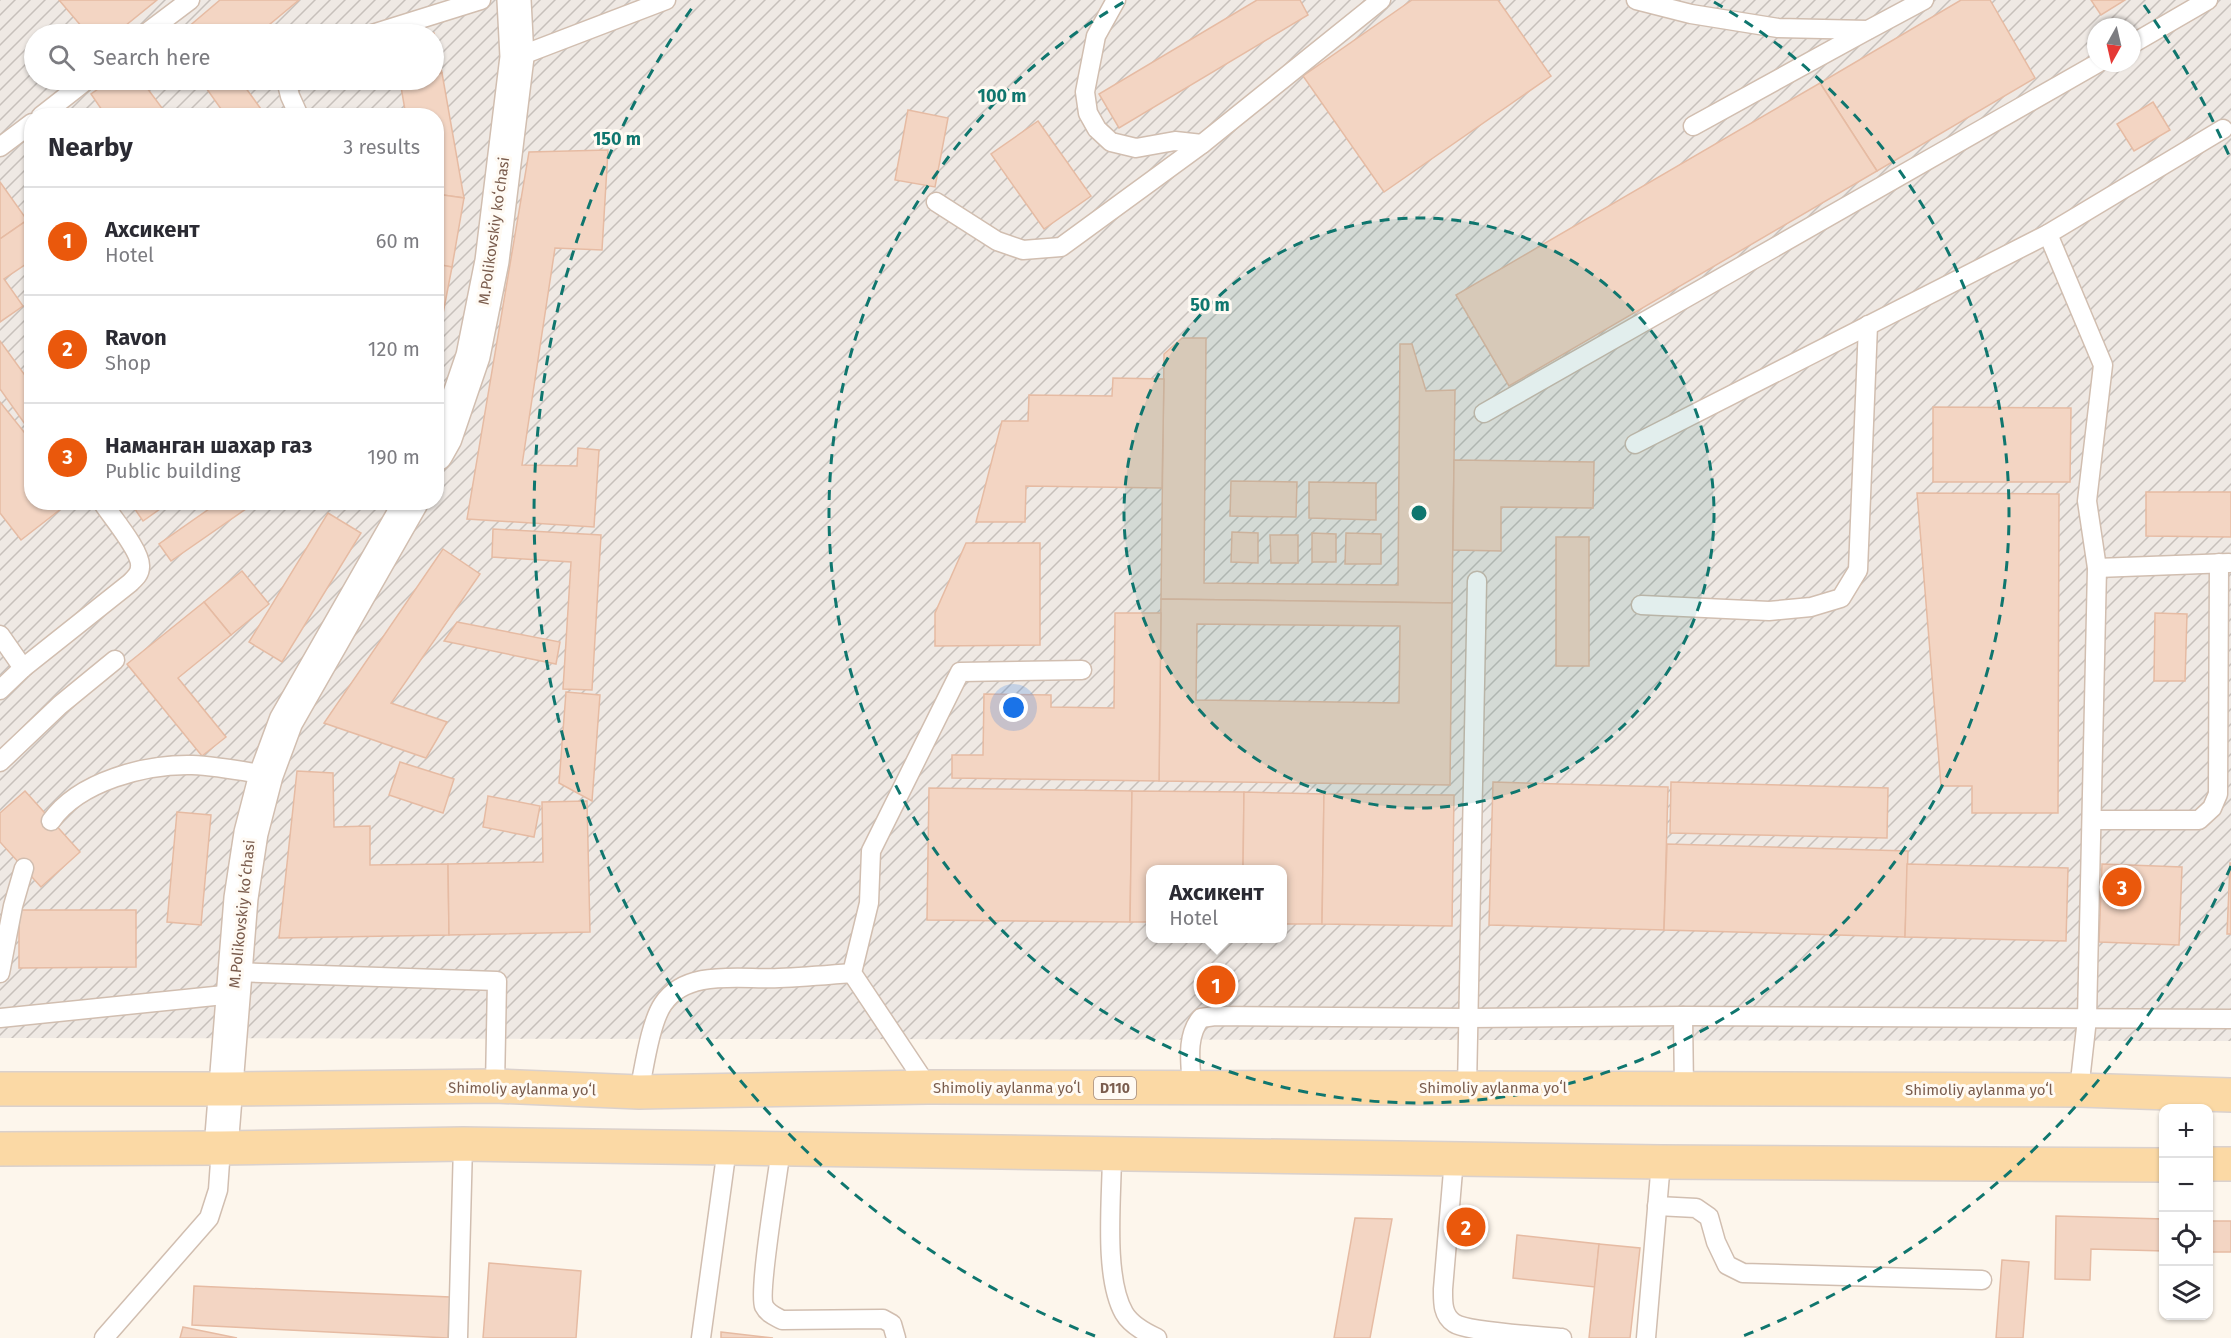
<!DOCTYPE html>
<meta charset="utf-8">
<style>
:root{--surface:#fff;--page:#f2f2f3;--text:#2b2b33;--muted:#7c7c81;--line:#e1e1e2;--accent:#ea580c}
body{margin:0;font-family:"Fira Sans",sans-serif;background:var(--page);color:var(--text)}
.controls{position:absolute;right:18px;bottom:18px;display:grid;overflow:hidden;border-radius:12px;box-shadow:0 2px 4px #0004}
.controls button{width:54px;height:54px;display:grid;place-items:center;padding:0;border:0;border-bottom:2px solid var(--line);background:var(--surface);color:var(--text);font:30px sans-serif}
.compass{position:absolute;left:2087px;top:18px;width:54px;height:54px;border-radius:50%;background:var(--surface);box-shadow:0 2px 4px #0004;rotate:188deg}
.you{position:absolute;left:1014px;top:708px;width:21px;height:21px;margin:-15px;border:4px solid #fff;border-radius:50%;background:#1a73e8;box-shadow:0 0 0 9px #1a73e833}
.badge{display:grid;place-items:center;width:39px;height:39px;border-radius:50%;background:var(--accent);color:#fff;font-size:20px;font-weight:700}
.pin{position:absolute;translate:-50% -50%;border:3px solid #fff;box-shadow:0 2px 6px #0006}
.popup{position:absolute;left:1146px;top:865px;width:141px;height:78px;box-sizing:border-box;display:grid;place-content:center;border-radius:12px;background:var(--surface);filter:drop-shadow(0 2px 4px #0005);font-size:20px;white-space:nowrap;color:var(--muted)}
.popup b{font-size:22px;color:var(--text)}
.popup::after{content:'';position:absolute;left:50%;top:100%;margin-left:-12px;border:12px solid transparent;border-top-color:var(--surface)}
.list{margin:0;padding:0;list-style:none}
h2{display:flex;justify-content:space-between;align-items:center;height:78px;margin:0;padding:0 24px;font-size:26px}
h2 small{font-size:20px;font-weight:400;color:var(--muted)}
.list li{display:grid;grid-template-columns:39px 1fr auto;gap:18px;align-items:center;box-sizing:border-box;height:108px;padding:0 24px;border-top:2px solid var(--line)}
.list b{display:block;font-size:22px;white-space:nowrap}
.list p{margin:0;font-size:20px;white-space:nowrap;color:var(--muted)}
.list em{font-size:20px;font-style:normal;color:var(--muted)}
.icon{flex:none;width:33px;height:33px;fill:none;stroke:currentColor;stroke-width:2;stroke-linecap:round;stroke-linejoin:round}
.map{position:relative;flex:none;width:2231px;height:1338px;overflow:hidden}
.search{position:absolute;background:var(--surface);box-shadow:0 2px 4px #0004;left:24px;top:24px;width:420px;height:66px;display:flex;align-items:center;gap:15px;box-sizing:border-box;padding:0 21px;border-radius:33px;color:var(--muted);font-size:22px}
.panel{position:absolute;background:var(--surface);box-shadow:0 2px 4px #0004;left:24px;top:108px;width:420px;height:402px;border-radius:24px}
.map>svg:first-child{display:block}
</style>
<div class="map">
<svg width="2231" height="1338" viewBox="0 0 2231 1338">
<defs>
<pattern id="industrial-furrows" width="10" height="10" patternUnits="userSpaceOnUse" patternTransform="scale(1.5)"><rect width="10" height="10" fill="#efe9e4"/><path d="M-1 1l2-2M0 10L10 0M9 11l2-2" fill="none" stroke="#c7c0bb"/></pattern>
</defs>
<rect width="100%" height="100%" fill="#fdf6ec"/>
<path fill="url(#industrial-furrows)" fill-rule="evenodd" d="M0,0H2231V1041L0,1038ZM2096,27H2132V63H2096ZM34,34H434V80H34ZM32,116H436V502H32ZM1150,870H1282V938H1150Z"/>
<g fill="#f3d5c3" stroke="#e6bba3" stroke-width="1.5" fill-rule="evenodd">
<polygon points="59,0 157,0 115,34 88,34"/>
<polygon points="220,0 299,0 258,34 180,34"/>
<polygon points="1257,0 1300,0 1308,15 1119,128 1099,94"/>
<polygon points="1412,0 1498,0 1551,76 1384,192 1303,76"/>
<polygon points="1961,0 1990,0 2035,78 1877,171 1820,83"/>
<polygon points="2091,0 2125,0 2101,15"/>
<polygon points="434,33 442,73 434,75 434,34 424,34"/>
<polygon points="442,73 464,198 436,194 436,116 406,116 400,81 434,80 434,75"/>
<polygon points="111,80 141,80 168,116 106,116 91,94"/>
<polygon points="212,80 240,80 266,116 226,116 204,85"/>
<polygon points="1820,83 1877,171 1509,386 1456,295"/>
<polygon points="2153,102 2170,130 2134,151 2117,124"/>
<polygon points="908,110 948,118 935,187 895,180"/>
<polygon points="1038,121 1091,196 1044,229 991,154"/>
<polygon points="608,150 602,250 555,248 522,465 577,466 578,448 599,450 594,527 467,519 529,152"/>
<polygon points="0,182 27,220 0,239"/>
<polygon points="436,194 464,198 452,267 436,264"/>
<polygon points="32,217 32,260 4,279 23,306 0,322 0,239"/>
<polygon points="436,264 452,267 436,350"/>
<polygon points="1182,338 1206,338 1204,583 1398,585 1400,344 1412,344 1426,391 1455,390 1452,603 1161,599 1164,354"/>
<polygon points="0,341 32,385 32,423 27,427 0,389"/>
<polygon points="1113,378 1164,379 1162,488 1026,486 1025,522 976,522 1002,421 1028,421 1029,395 1112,396"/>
<polygon points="0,402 32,442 32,502 70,502 21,540 0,513"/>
<polygon points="1933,407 2071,408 2070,482 1933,482"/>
<polygon points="1454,460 1594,462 1593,508 1501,507 1501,551 1453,550"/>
<polygon points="1231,481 1297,482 1296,517 1230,516"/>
<polygon points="1309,482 1376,483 1376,520 1309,518"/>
<polygon points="2146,492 2231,492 2231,537 2146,536"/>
<polygon points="1917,493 2059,494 2058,813 1972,813 1972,786 1941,786"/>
<polygon points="130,502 170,502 143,521"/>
<polygon points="219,502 256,502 171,561 159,544"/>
<polygon points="328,513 361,533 282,662 249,642"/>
<polygon points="493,529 601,535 592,690 563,689 571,562 492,557"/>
<polygon points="1232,532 1258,533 1258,563 1231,562"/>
<polygon points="1312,533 1336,534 1336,562 1312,562"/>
<polygon points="1346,533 1381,534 1381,564 1345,564"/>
<polygon points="1270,535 1298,535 1298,563 1271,563"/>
<rect x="1556" y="537" width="33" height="129"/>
<polygon points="966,543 1040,543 1040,645 935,646 935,613"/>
<polygon points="443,549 480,574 391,703 447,722 426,758 324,723"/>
<polygon points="242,571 269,604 231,635 204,602"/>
<path d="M1161,599L1452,603L1450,785L1159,781ZM1197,624L1400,626L1399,703L1196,700Z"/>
<polygon points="204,602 231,635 178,678 226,737 202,756 127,664"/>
<polygon points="1115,613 1161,613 1159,781 952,778 952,755 983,755 984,694 1051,695 1051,707 1114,708"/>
<polygon points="2155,613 2187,614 2185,681 2154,681"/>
<polygon points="457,622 560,642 556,664 444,641"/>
<polygon points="566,692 600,695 592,801 559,783"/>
<polygon points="400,762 454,779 443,813 389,795"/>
<polygon points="297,771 333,773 334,827 370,826 370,865 448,864 449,935 279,938"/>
<polygon points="1493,782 1668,787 1664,930 1489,925"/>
<polygon points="1671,782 1888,788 1887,838 1670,833"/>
<polygon points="929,788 1132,791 1130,922 927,920"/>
<polygon points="25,791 80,852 41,887 0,842 0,813"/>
<polygon points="1132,791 1244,792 1243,870 1150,870 1150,922 1130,922"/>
<polygon points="1244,792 1324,794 1322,924 1282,924 1282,870 1243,870"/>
<polygon points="1324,794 1454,795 1452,926 1322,924"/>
<polygon points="488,796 540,806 534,837 483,827"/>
<polygon points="587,801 590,932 449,935 448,864 543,862 542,802"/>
<polygon points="177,812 211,815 201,925 167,922"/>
<polygon points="1667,844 1908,851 1905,937 1664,930"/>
<polygon points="2230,863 2231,863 2231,934 2227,934"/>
<polygon points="1907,864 2068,868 2066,941 1905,937"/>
<polygon points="2102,864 2182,867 2179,945 2099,942"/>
<polygon points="19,910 136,910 136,967 19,968"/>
<polygon points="2056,1216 2164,1219 2164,1251 2091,1249 2090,1280 2055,1279"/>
<polygon points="1355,1218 1392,1219 1370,1338 1334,1338"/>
<rect x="2208" y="1221" width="23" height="31"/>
<polygon points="1517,1235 1599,1244 1595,1287 1513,1278"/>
<polygon points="1599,1244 1640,1248 1630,1338 1589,1338"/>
<polygon points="2002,1260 2029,1262 2023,1338 1996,1338"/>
<polygon points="489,1263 581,1271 576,1338 483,1338"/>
<polygon points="194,1286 450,1297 448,1338 192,1325"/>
<polygon points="183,1327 237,1338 180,1338"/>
<polygon points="721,1332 773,1338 721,1338"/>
</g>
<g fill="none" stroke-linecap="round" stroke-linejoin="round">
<defs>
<g id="service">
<polyline points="1116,0 1096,36 1085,92 1088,113 1097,129 1111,142 1136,148 1175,141 1202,144 1381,0"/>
<polyline points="1636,0 1691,14 1778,28 1868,30 1924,0"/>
<polyline points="145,34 190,0"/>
<polyline points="372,34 481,0"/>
<polyline points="2132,44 2208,0"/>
<polyline points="517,57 666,0"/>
<polyline points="286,80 290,96 299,116"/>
<polyline points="41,116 87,80"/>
<polyline points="1693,126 1866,31"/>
<polyline points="0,147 32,123"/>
<polyline points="936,202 997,241 1023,250 1061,247 1202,144"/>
<polyline points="1484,413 2098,63"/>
<polyline points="1635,444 2048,234"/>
<polyline points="2097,568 2229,563"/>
<polyline points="1641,605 1769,611 1811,607 1841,598 1858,570 1868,325"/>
<polyline points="0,635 23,668"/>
<path d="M0,690L23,668L130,583C135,578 140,574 140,567C142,552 111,516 102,502"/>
<polyline points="0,762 60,705 115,660"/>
<polyline points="2093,820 2199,820 2212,808 2218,794 2219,563"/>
<path d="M51,821C79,781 146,764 192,765C217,766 242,771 266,775"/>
<polyline points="235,972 497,981 495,1086"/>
<polyline points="0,973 13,906 24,868"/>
<polyline points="1683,1016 1684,1089"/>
<polyline points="0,1018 234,994"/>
<polyline points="928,1087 852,973 869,903 871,851 960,672 1082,670"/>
<path d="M1192,1088C1191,1065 1185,1037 1201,1018L1215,1016L1468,1018L1683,1016L2231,1019"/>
<polyline points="1467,1088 1477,581"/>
<polyline points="2079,1090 2087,1019 2097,568 2087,501 2103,365 2048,234 2223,129"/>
<path d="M639,1092C644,1069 650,1023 663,1004C687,968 742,980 779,978C803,977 827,975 852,973"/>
<path d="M781,1149C778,1173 758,1292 764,1306C768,1314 775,1316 782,1320L883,1319L892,1324L896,1338"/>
<path d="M1112,1153C1112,1196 1103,1276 1124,1313C1131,1325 1146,1333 1157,1338"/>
<path d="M1454,1159L1443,1289C1443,1301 1442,1315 1454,1323C1467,1332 1542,1336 1562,1338"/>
<polyline points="1657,1206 1696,1208 1709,1217 1716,1242 1727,1265 1743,1273 1982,1280"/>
<polyline points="104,1338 209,1218 218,1190 221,1148"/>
<polyline points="458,1338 463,1144"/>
<polyline points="701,1338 727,1148"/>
<polyline points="1646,1338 1661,1162"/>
</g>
<g id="minor">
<polyline points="436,454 445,438 473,356 492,261 517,57 514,0"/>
<polyline points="221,1148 241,898 251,833 266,775 286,721 411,502"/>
</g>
<g id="primary">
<polyline points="0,1089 226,1089 495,1086 639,1092 928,1087 1467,1088 2079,1090 2231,1095"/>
<polyline points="0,1149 221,1148 463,1144 1661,1162 2164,1165"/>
<polyline points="2208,1164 2231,1164"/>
</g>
</defs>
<use href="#service" stroke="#d1beb0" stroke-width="21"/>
<use href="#minor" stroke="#d1beb0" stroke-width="36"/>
<use href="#primary" stroke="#dad1cd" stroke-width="36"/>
<use href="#service" stroke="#fff" stroke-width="18"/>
<use href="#minor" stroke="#fff" stroke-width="33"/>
<use href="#primary" stroke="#fbd9a5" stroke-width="33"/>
</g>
<circle cx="1419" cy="513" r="295" fill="#0f766e" fill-opacity=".12"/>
<g fill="none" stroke="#0f766e" stroke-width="3" stroke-dasharray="10 8">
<circle cx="1419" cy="513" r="295"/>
<path d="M1714 2A590 590 0 1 1 1124 2"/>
<path d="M2231 866A885 885 0 0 1 1743 1336M1095 1336A885 885 0 0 1 694 5M2144 5A885 885 0 0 1 2231 160"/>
</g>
<g text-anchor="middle" stroke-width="6" stroke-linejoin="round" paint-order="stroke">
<rect fill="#fffaf3" stroke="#a28b7f" stroke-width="1.5" x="1094" y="1077" width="42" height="22" rx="4.5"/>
<g font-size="14" font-weight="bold" fill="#7a5c4d">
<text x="1115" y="1093">D110</text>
</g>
<g font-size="15" fill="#7a5c4d" stroke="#fffaf3">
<text transform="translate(494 231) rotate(-82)" y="5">M.Polikovskiy koʻchasi</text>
<text transform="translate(242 914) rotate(-84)" y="5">M.Polikovskiy koʻchasi</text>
<text x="1007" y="1093">Shimoliy aylanma yoʻl</text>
<text x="1493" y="1093">Shimoliy aylanma yoʻl</text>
<text transform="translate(522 1089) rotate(1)" y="5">Shimoliy aylanma yoʻl</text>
<text x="1979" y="1095">Shimoliy aylanma yoʻl</text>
</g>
</g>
<circle cx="1419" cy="513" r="9" fill="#0f766e" stroke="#fffaf3" stroke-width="3"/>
<g font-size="18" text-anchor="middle" font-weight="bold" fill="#0f766e" stroke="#fffaf3" stroke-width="6" stroke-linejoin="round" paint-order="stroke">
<text x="1002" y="102">100 m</text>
<text x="617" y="145">150 m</text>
<text x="1210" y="311">50 m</text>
</g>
</svg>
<div class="controls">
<button>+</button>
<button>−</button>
<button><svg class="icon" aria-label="locate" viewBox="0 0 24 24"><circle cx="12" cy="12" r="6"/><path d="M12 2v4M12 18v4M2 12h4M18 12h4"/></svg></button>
<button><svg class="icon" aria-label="layers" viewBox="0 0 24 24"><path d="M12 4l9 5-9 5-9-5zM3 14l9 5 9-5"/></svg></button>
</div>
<svg class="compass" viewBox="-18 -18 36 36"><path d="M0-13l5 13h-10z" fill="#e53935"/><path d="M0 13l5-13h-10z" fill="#7c7c81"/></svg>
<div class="you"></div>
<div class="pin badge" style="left:1216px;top:985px">1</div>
<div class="popup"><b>Ахсикент</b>Hotel</div>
<div class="pin badge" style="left:1466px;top:1227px">2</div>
<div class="pin badge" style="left:2122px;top:887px">3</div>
<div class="search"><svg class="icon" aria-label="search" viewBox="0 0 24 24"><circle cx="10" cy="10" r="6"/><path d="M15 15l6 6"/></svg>Search here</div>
<section class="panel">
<h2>Nearby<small>3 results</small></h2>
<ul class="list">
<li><span class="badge">1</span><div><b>Ахсикент</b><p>Hotel</p></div><em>60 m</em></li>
<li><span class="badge">2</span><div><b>Ravon</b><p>Shop</p></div><em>120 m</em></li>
<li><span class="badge">3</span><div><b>Наманган шахар газ</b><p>Public building</p></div><em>190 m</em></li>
</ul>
</section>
</div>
